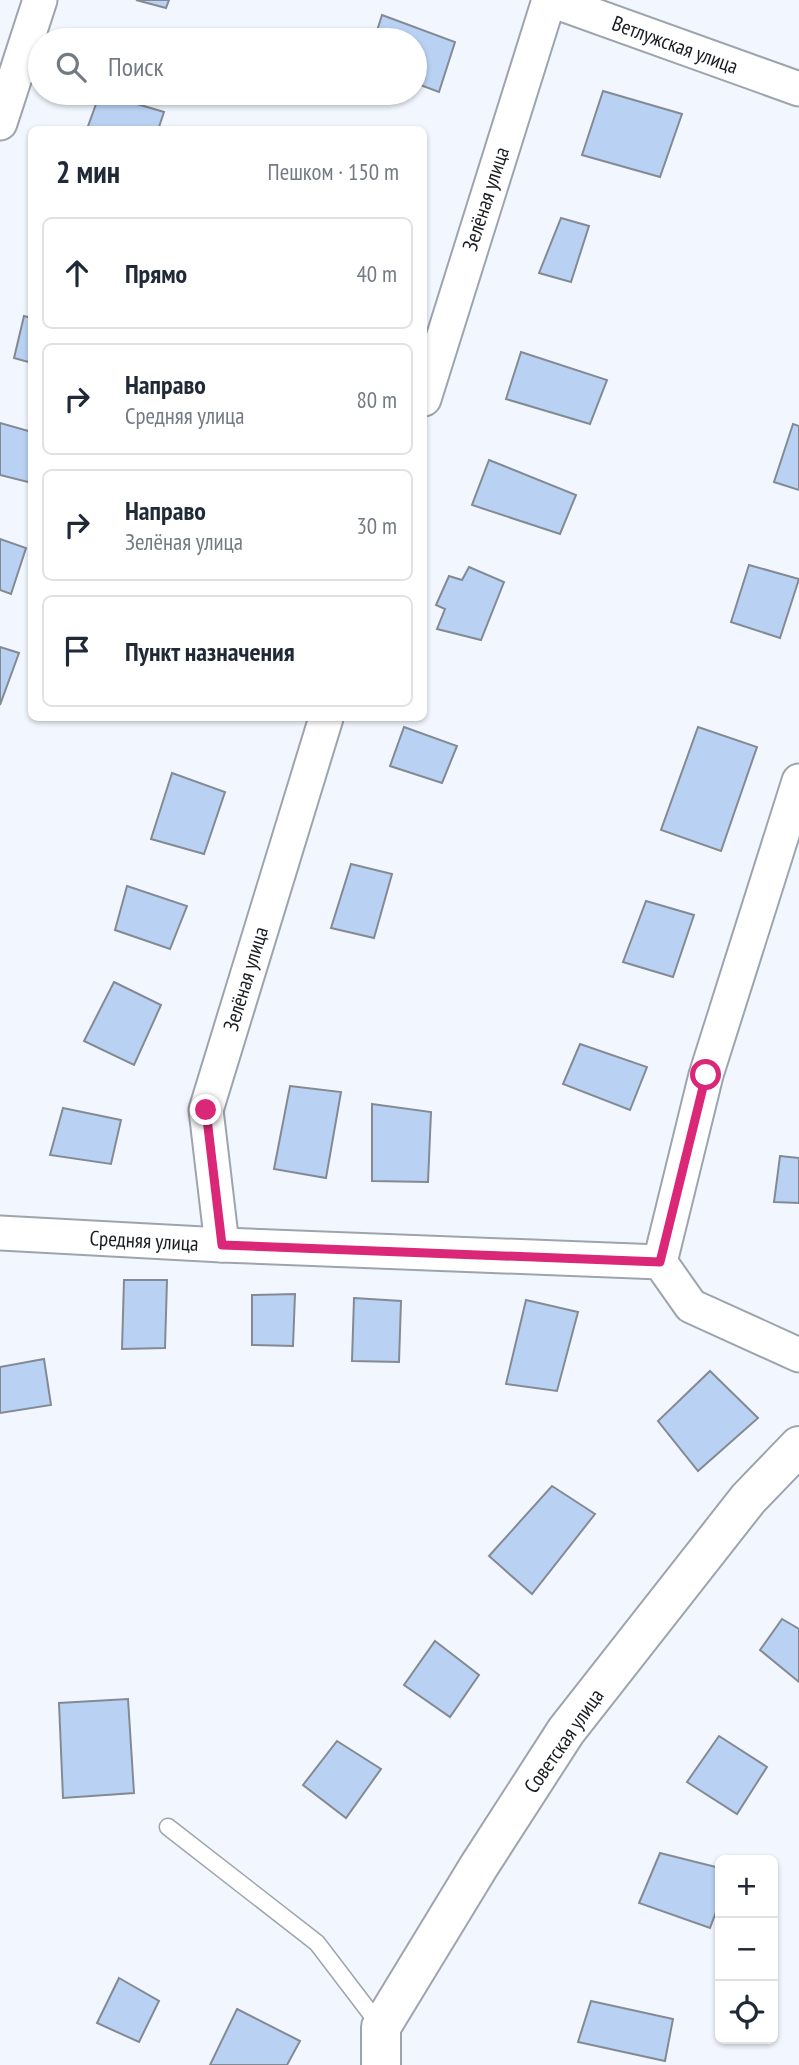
<!DOCTYPE html>
<html lang="ru">
<meta charset="utf-8">
<style>
:root{--surface:#fff;--page:#f6f6f7;--text:#1f2937;--muted:#747a83;--line:#e0e1e3}
body{margin:0;font-family:"PT Sans Narrow",sans-serif;background:var(--page);color:var(--text)}
.controls{position:absolute;right:21px;bottom:21px;display:grid;overflow:hidden;border-radius:10px;box-shadow:0 2px 5px #0004}
.controls button{width:63px;height:63px;display:grid;place-items:center;padding:0;border:0;border-bottom:2px solid var(--line);background:var(--surface);color:var(--text);font:35px sans-serif}
.stop{position:absolute;width:21px;height:21px;margin:-16px;border:5px solid #db2777;border-radius:50%;background:#fff}
.stop.end{background:#db2777;border-color:#fff;box-shadow:0 2px 7px #0008}
.list{margin:0;padding:0;list-style:none}
h2{display:flex;justify-content:space-between;align-items:center;height:91px;margin:0;padding:0 28px;font-size:30px}
h2 small{font-size:23px;font-weight:400;color:var(--muted)}
.list li{display:grid;grid-template-columns:46px 1fr auto;gap:21px;align-items:center;box-sizing:border-box;height:112px;margin:0 14px 14px;padding:0 14px;border:2px solid var(--line);border-radius:10px}
.list b{display:block;font-size:26px;white-space:nowrap}
.list p{margin:0;font-size:23px;white-space:nowrap;color:var(--muted)}
.list em{font-size:23px;font-style:normal;color:var(--muted)}
.icon{flex:none;width:38px;height:38px;fill:none;stroke:currentColor;stroke-width:2;stroke-linecap:round;stroke-linejoin:round}
.map{position:relative;flex:none;width:799px;height:2065px;overflow:hidden}
.search{position:absolute;background:var(--surface);box-shadow:0 2px 5px #0004;left:28px;top:28px;width:399px;height:77px;display:flex;align-items:center;gap:18px;box-sizing:border-box;padding:0 24px;border-radius:38px;color:var(--muted);font-size:26px}
.panel{position:absolute;background:var(--surface);box-shadow:0 2px 5px #0004;left:28px;top:126px;width:399px;height:595px;border-radius:10px}
.map>svg:first-child{display:block}
</style>
<div class="map">
<svg width="799" height="2065" viewBox="0 0 799 2065">
<rect width="100%" height="100%" fill="#f2f7ff"/>
<g fill="#b9d2f4" stroke="#848a93" stroke-width="2">
<polygon points="136,0 169,0 166,8"/>
<polygon points="382,15 455,42 439,92 415,83 415,40 374,40"/>
<polygon points="603,91 682,114 660,177 582,155"/>
<polygon points="100,93 164,112 158,130 87,129"/>
<polygon points="561,218 589,226 571,282 539,273"/>
<polygon points="24,316 32,318 32,363 14,358"/>
<polygon points="521,352 607,380 590,424 506,399"/>
<polygon points="0,423 32,432 32,483 0,475"/>
<polygon points="793,424 799,426 799,490 774,482"/>
<polygon points="489,460 576,495 560,534 472,505"/>
<polygon points="0,539 26,548 11,594 0,590"/>
<polygon points="749,565 799,579 780,638 731,622"/>
<polygon points="469,567 504,582 481,640 437,629 445,609 436,605 449,576 462,580"/>
<polygon points="0,647 19,653 0,705"/>
<polygon points="404,727 457,746 442,783 390,766"/>
<polygon points="698,727 757,747 721,851 661,830"/>
<polygon points="172,773 225,792 204,854 151,839"/>
<polygon points="351,864 392,874 374,938 331,928"/>
<polygon points="127,886 187,906 170,949 115,930"/>
<polygon points="646,901 694,915 673,977 623,962"/>
<polygon points="114,982 161,1005 134,1065 84,1041"/>
<polygon points="580,1044 647,1067 630,1110 563,1084"/>
<polygon points="290,1086 341,1092 326,1178 274,1169"/>
<polygon points="372,1104 431,1112 428,1182 372,1181"/>
<polygon points="63,1108 121,1120 111,1164 50,1155"/>
<polygon points="780,1156 799,1158 799,1203 774,1202"/>
<polygon points="124,1280 167,1280 165,1348 122,1349"/>
<polygon points="295,1294 293,1346 252,1345 252,1295"/>
<polygon points="354,1298 401,1301 399,1362 352,1361"/>
<polygon points="526,1300 578,1312 557,1391 506,1384"/>
<polygon points="44,1359 51,1405 0,1413 0,1367"/>
<polygon points="710,1371 758,1418 698,1471 658,1421"/>
<polygon points="552,1486 595,1514 532,1594 489,1556"/>
<polygon points="782,1619 799,1629 799,1682 760,1650"/>
<polygon points="435,1641 479,1675 450,1717 404,1685"/>
<polygon points="128,1699 134,1793 63,1798 59,1703"/>
<polygon points="719,1736 767,1767 737,1814 687,1782"/>
<polygon points="337,1741 381,1769 346,1818 303,1785"/>
<polygon points="660,1853 720,1868 720,1901 710,1928 639,1903"/>
<polygon points="119,1978 159,2001 139,2042 97,2023"/>
<polygon points="591,2001 673,2019 665,2061 578,2042"/>
<polygon points="237,2009 300,2041 287,2065 210,2065"/>
</g>
<g fill="none" stroke-linecap="round" stroke-linejoin="round">
<defs>
<polyline id="service" points="168,1827 317,1943 381,2027"/>
<g id="minor">
<polyline points="551,0 799,89"/>
<polyline points="0,123 40,0"/>
<polyline points="424,399 549,0"/>
<polyline points="0,1233 222,1245 660,1262 691,1306 799,1355"/>
<polyline points="222,1245 206,1110 326,718"/>
<polyline points="660,1262 706,1075 799,781"/>
</g>
<polyline id="tertiary" points="381,2065 381,2027 479,1866 566,1731 748,1499 799,1446"/>
</defs>
<use href="#service" stroke="#9ea4ad" stroke-width="19"/>
<use href="#minor" stroke="#9ea4ad" stroke-width="37"/>
<use href="#tertiary" stroke="#9ea4ad" stroke-width="42"/>
<use href="#service" stroke="#fff" stroke-width="16"/>
<use href="#minor" stroke="#fff" stroke-width="33"/>
<use href="#tertiary" stroke="#fff" stroke-width="38"/>
</g>
<g fill="none" stroke-linecap="round" stroke-linejoin="round">
<polyline stroke="#db2777" stroke-width="9" points="206,1110 222,1245 660,1262 706,1075"/>
</g>
<g text-anchor="middle" stroke-width="5" stroke-linejoin="round" paint-order="stroke">
<g font-size="21" fill="#1a1d20" stroke="#fff">
<text transform="translate(675 45) rotate(20)" y="7">Ветлужская улица</text>
<text transform="translate(486 199) rotate(-72)" y="7">Зелёная улица</text>
<text transform="translate(246 979) rotate(-73)" y="7">Зелёная улица</text>
<text transform="translate(144 1241) rotate(3)" y="7">Средняя улица</text>
<text transform="translate(564 1741) rotate(-55)" y="7">Советская улица</text>
</g>
</g>
</svg>
<div class="controls">
<button>+</button>
<button>−</button>
<button><svg class="icon" aria-label="locate" viewBox="0 0 24 24"><circle cx="12" cy="12" r="6"/><path d="M12 2v4M12 18v4M2 12h4M18 12h4"/></svg></button>
</div>
<div class="stop" style="left:706px;top:1075px"></div>
<div class="stop end" style="left:206px;top:1110px"></div>
<div class="search"><svg class="icon" aria-label="search" viewBox="0 0 24 24"><circle cx="10" cy="10" r="6"/><path d="M15 15l6 6"/></svg>Поиск</div>
<section class="panel">
<h2>2 мин<small>Пешком · 150 m</small></h2>
<ul class="list">
<li><svg class="icon" aria-label="ahead" viewBox="0 0 24 24"><path d="M12 20V5M6 11l6-6 6 6"/></svg><div><b>Прямо</b></div><em>40 m</em></li>
<li><svg class="icon" aria-label="right" viewBox="0 0 24 24"><path d="M7 20v-9h11M14 6l5 5-5 5"/></svg><div><b>Направо</b><p>Средняя улица</p></div><em>80 m</em></li>
<li><svg class="icon" aria-label="right" viewBox="0 0 24 24"><path d="M7 20v-9h11M14 6l5 5-5 5"/></svg><div><b>Направо</b><p>Зелёная улица</p></div><em>30 m</em></li>
<li><svg class="icon" aria-label="arrive" viewBox="0 0 24 24"><path d="M6 21V4h12l-3 4 3 4H6"/></svg><div><b>Пункт назначения</b></div></li>
</ul>
</section>
</div>
